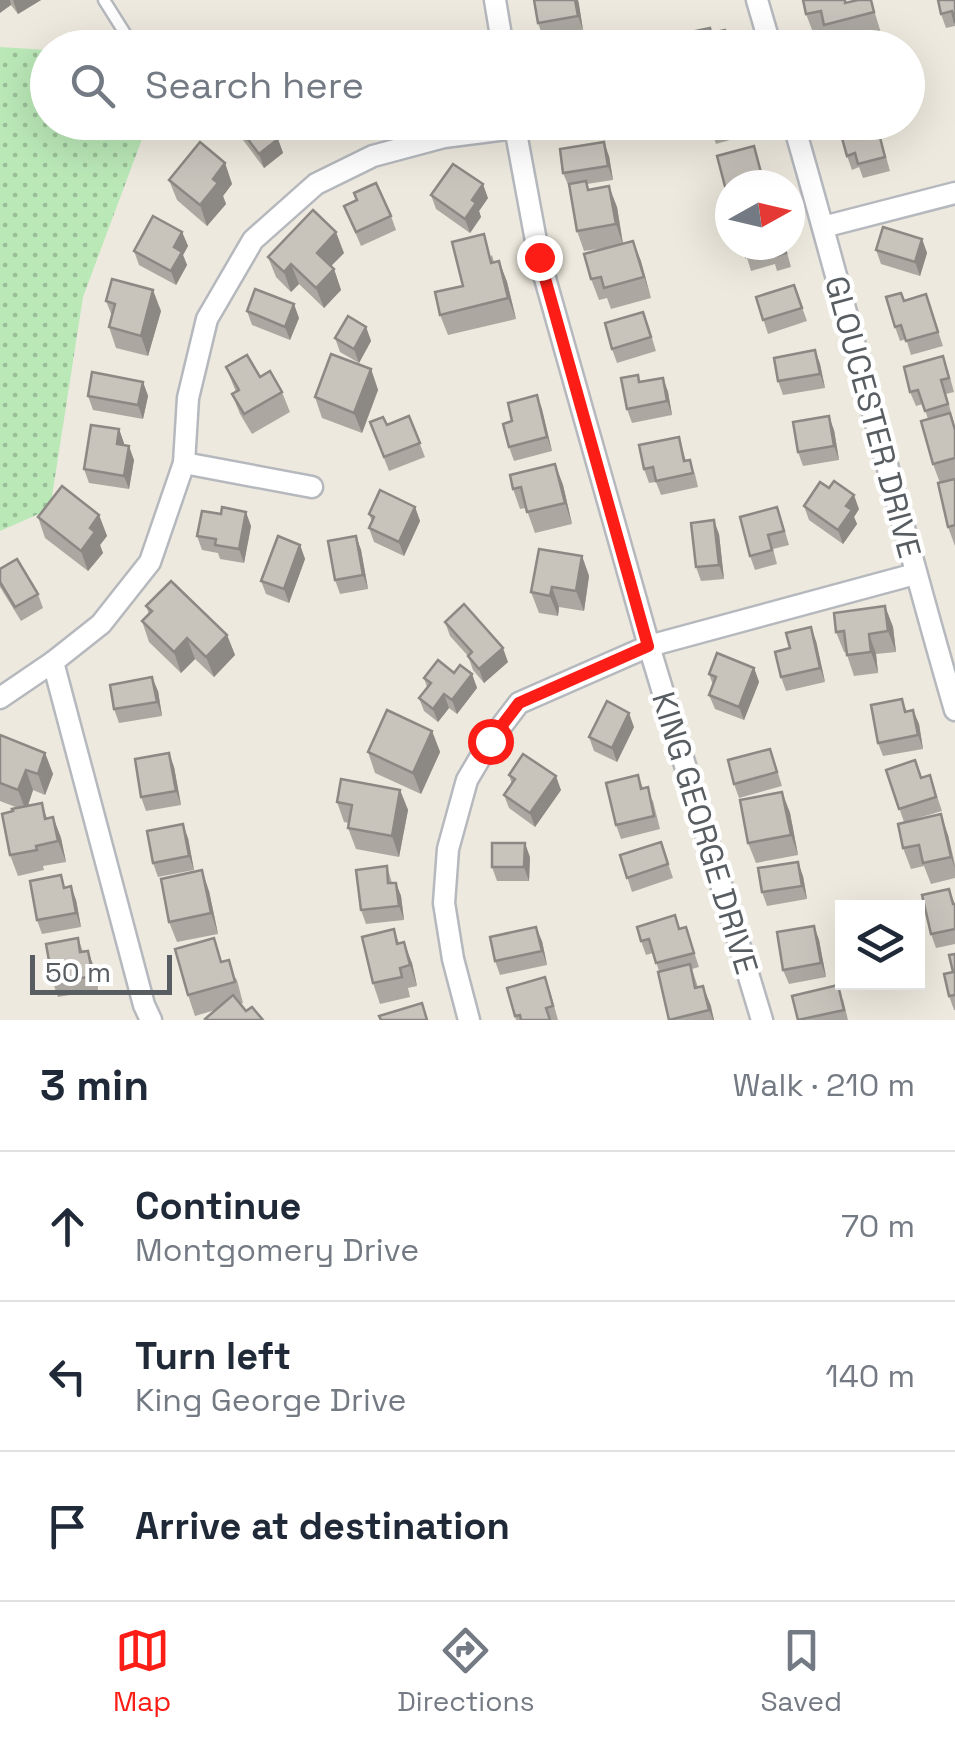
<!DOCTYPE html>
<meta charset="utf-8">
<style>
:root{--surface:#fff;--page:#f6f6f7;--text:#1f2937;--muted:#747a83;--line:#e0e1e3;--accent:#fb1d16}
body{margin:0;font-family:"Space Grotesk",sans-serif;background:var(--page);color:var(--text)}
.controls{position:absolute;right:30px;bottom:30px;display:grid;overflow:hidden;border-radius:0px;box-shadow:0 10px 40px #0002}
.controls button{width:90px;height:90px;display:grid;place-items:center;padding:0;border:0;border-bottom:2px solid var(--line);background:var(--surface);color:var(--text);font:50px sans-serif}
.compass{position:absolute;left:715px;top:170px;width:90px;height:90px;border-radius:50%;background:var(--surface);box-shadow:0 10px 40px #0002;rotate:82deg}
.scale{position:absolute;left:30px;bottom:25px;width:142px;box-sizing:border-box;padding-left:10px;border:5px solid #585d62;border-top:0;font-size:28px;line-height:35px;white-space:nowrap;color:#585d62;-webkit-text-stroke:8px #fff;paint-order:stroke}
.stop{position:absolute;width:30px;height:30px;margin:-22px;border:8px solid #fb1d16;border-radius:50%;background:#fff}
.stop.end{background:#fb1d16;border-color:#fff;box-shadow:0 2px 10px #0008}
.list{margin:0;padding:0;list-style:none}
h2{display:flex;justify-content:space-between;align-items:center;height:130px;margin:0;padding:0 40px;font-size:42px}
h2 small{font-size:32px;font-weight:400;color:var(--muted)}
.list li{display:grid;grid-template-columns:65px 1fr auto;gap:30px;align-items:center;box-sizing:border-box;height:150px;padding:0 40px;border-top:2px solid var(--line)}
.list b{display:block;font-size:38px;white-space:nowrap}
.list p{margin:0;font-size:32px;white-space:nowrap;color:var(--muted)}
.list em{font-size:32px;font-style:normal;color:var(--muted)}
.icon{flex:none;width:55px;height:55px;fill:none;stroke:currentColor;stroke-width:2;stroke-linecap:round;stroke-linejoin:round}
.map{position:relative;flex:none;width:955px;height:1020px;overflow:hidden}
.search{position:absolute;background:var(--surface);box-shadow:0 10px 40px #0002;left:30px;right:30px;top:30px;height:110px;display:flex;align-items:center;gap:25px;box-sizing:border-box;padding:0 35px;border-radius:55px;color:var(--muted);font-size:38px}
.sheet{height:580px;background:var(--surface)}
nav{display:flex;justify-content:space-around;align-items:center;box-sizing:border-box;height:140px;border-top:2px solid var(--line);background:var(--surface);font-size:28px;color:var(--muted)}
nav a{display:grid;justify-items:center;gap:5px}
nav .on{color:var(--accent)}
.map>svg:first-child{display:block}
</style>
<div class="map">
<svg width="955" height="1020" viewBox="0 0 955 1020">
<defs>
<pattern id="green-dots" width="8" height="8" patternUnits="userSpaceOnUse" patternTransform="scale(2.5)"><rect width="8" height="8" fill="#bae8b7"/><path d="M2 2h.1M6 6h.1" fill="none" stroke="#9abf98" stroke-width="1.8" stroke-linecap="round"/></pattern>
</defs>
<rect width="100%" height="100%" fill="#ede9de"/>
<polygon fill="url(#green-dots)" points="0,47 47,50 48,122 148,123 83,297 50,509 0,531"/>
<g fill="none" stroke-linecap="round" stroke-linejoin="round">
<defs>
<polyline id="service" points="104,0 126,35 111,48"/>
<g id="minor">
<polyline points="495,0 503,48"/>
<polyline points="757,0 771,48"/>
<polyline points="514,122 539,257 649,646 762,1020"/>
<path d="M793,122C850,318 898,515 955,710"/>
<polyline points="823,227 955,193"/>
<polyline points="184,463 312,487"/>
<polyline points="53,662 144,1005 151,1020"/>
<polyline points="0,698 53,662 101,624 150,562 184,463 188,398 207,319 253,240 316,184 373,156 444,137 515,128"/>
<polyline points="469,1020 453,959 444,903 448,849 467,780 490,741 519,703 649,646 915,574"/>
</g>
</defs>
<use href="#service" stroke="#b5b8bd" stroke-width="15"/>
<use href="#minor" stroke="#b5b8bd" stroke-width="25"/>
<use href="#service" stroke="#fff" stroke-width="10"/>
<use href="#minor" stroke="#fff" stroke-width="20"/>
</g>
<g fill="#aca8a1">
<polygon points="0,0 41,0 18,14 11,5"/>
<polygon points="534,0 578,0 583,30 543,37 538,23"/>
<polygon points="871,0 881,33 831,45 826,32 814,35 806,14 848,3"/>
<polygon points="955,0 955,26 946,28 941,14"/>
<polygon points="233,122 265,122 278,139 283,153 264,168 237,132"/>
<polygon points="293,122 329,122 330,125 301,139"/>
<polygon points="708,122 751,122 754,133 716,144"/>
<polygon points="880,135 890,171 863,178 859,167 852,170 847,156"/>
<polygon points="609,156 613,180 587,184 589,190 617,207 623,243 633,241 651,298 611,309 607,298 599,300 591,279 612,247 584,251 577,231 569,187 563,173"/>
<polygon points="225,163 232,184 223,196 226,204 207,226 177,200 169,180"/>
<polygon points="431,195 488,198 479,211 481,217 470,233 436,209"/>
<polygon points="344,206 391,216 396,230 361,246"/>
<polygon points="182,232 188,246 183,255 187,265 176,285 139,265 134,251"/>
<polygon points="922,239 927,253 920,276 881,264 876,250"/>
<polygon points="743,245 785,245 791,267 777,271 775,264 751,271"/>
<polygon points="344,253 331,266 334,269 341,290 324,308 299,284 291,292 276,277 268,257"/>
<polygon points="492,255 494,262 499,261 507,282 516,319 448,335 440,315 463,286"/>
<polygon points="794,285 807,321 768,334 756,297"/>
<polygon points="926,294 943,346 911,355 906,339 900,341 895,327 904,301"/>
<polygon points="106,301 161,311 148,356 116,348 109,327 112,316"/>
<polygon points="247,311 299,318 290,340 252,325"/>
<polygon points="648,325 656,351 617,363 612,349"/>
<polygon points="366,327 371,341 359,363 340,352 335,338"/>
<polygon points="815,350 820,364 825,388 783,395 778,381"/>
<polygon points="226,367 260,377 282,392 290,412 252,434 240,414 232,394 236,392"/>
<polygon points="371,369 378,390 362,433 322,418 315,397"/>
<polygon points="948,370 954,392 946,394 955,427 955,546 948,527 940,483 933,464 928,419 923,404 916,406 910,392"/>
<polygon points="638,375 640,382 663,378 668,392 672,415 632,423 627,409"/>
<polygon points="143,382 148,396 143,419 93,410 88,396"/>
<polygon points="537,395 552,451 514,461 509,447 512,421"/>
<polygon points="409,416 425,457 389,471 370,422 387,425"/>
<polygon points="119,429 124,445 134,460 129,489 89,483 84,469"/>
<polygon points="834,430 839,460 803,466 798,452"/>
<polygon points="679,437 686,461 695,474 698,487 661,495 656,482 649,483 644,469"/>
<polygon points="555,464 563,485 572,524 535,533 526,508 520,509 513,489"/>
<polygon points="804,506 859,509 854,517 857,524 843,544 809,520"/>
<polygon points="415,507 420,521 404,556 374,542 369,528 372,522 369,514"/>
<polygon points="99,515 107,536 100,545 103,553 88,571 45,538 38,517"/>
<polygon points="782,521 789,545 773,549 777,564 755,570 750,556"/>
<polygon points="251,526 244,563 220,559 218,553 202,550 197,536"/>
<polygon points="719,534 724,579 701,581 696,567"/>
<polygon points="356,536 361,550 368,589 340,594 335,580"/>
<polygon points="300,545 305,559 289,603 266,594 261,581"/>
<polygon points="582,556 589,576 584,611 559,607 558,616 539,613 531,592"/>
<polygon points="0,569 38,594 43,608 21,621 0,587"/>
<polygon points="146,606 227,635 235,655 214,677 195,659 181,673 149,642 142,621 149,614"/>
<polygon points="885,606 893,627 896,652 876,654 878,673 854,676 846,652 844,652 836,632"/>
<polygon points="445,622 508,662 484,683 473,670 468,656 450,636"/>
<polygon points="816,641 825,682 786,691 781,677"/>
<polygon points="754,668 759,682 744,720 715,709 709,695 713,685 709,674"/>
<polygon points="454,673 472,674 477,688 457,714 449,708 438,722 424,711 419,698 427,687 424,678"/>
<polygon points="158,691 162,716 119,723 114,709"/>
<polygon points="902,699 907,712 913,710 919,724 923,749 883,756 878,743"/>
<polygon points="634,727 617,762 594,751 589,737"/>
<polygon points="432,731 440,752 421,794 375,773 368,752"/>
<polygon points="0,735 45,753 53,774 45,795 33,790 28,806 42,803 47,818 53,817 61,838 66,862 43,866 44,870 18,876 10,855 18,808 0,801"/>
<polygon points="169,753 174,767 181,805 146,811 141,797"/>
<polygon points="775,763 782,786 739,798 734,784"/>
<polygon points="886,770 921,778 930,775 942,811 908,821 948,835 955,864 955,878 931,884 924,866 911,869 903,848 904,822"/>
<polygon points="509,775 561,790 535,827 509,808 504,795 512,784"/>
<polygon points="638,775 643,788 653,801 660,829 621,839 616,825"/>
<polygon points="400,790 408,810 399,857 356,849 348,828 349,823 344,822 337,802"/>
<polygon points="782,792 790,813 798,855 756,863 748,843"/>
<polygon points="188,838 194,870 158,877 153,863"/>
<polygon points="661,842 673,878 632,892 620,855"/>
<polygon points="530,857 529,881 497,881 492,867"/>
<polygon points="387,866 392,883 396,883 401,896 404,920 366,924 361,910"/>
<polygon points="803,876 807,899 767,906 762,892"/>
<polygon points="66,887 76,900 81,927 42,934 37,920"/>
<polygon points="949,889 955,904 955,944 936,948 931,934"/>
<polygon points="209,891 218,934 177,942 169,922"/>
<polygon points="675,915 680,929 686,927 699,967 692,969 698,987 703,986 714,1020 669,1020 659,971 653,953 646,955 641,941"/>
<polygon points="814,926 819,940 826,977 789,984 783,970"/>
<polygon points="394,929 399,943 412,963 417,986 408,988 410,997 380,1004 373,983"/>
<polygon points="78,938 83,952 88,951 93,965 98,990 58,997 53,983"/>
<polygon points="542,941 547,965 500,975 495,961"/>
<polygon points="955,954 955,1010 954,1010 949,996"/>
<polygon points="223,962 237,980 243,1003 240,1004 246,1011 263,1020 215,1010 195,1016 188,995"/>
<polygon points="507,988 550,991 558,1020 516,1020"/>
<polygon points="843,999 848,1020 798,1020"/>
</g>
<g fill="#8c8883">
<polygon points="0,0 10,0 11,5 0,13"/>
<polygon points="13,0 41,0 18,14"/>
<polygon points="575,0 578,0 579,4 583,30 578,16"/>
<polygon points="278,139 283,153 264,168 259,154"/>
<polygon points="604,142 609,156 613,180 608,166"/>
<polygon points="225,163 232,184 223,196 226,204 207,226 200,205 213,179"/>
<polygon points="483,184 488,198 479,211 481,217 470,233 465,219 472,200"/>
<polygon points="609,186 617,207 623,245 616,224"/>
<polygon points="182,232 188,246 183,255 187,265 176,285 171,271 174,247"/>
<polygon points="336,232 344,253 324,273 317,253"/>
<polygon points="922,239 927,253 920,276 915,262"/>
<polygon points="633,241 641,261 651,298 644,277"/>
<polygon points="499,261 507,282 516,319 508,298"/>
<polygon points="291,264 299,284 291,292 284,272"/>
<polygon points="334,269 341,290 324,308 316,288"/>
<polygon points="153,290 161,311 148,356 141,336"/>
<polygon points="294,304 299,318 290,340 285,327"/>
<polygon points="366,327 371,341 359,363 354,349"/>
<polygon points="815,350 820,364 825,388 820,374"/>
<polygon points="371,369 378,390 362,433 354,413"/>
<polygon points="663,378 668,392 672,415 667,401"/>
<polygon points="143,382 148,396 143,419 138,405"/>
<polygon points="537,395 542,409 552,451 547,437"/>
<polygon points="829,416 834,430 839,460 834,446"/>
<polygon points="119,429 124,443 122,457 117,444"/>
<polygon points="129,446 134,460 129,489 124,476"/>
<polygon points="555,464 563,485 572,524 565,503"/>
<polygon points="854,495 859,509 854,517 857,524 843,544 838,530 846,506"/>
<polygon points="415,507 420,521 404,556 399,542"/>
<polygon points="246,512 251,526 244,563 239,549"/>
<polygon points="99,515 107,536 100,545 103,553 88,571 81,551 90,528"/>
<polygon points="714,520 719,534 724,579 719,565"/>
<polygon points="356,536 361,550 368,589 363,575"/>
<polygon points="300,545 305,559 289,603 284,589"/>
<polygon points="582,556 589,576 584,611 576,591"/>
<polygon points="552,587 559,607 558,616 550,596"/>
<polygon points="885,606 893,627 896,652 888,631"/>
<polygon points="811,627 816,641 825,682 820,668"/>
<polygon points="869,634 876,654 878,673 871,652"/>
<polygon points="227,635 235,655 214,677 206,657"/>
<polygon points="187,638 195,659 181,673 174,652"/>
<polygon points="503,648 508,662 484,683 479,669"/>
<polygon points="754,668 759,682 744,720 739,707"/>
<polygon points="472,674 477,688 457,714 452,700"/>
<polygon points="152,677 158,691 162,716 157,702"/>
<polygon points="444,694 449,708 438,722 433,709"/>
<polygon points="913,710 919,724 923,749 918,735"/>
<polygon points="629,713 634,727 617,762 612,748"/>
<polygon points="432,731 440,752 421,794 413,773"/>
<polygon points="45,753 53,774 45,795 38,774"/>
<polygon points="169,753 174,767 181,805 176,791"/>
<polygon points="26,770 33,790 26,811 18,790"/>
<polygon points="556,776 561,790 535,827 530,813"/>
<polygon points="400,790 408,810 399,857 392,836"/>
<polygon points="782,792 790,813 798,855 791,835"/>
<polygon points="941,814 948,835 955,869 951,857"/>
<polygon points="53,817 61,838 66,862 58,841"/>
<polygon points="183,824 188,838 194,870 189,856"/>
<polygon points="525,843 530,857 529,881 524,867"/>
<polygon points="798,862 803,876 807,899 802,886"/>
<polygon points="202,870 209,891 218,934 211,913"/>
<polygon points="396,883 401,896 404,920 399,906"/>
<polygon points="71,886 76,900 81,927 76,913"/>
<polygon points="814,926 819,940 826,977 821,963"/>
<polygon points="536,927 542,941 547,965 542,951"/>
<polygon points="404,942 412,963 417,986 410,965"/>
<polygon points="88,951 93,965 98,990 93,976"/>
<polygon points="703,986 711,1006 714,1020 713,1020 709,1010"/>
</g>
<g fill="#c8c3bb" stroke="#8c8883" stroke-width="2.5">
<polygon points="534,0 575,0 578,16 538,23"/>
<polygon points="803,0 845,0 845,3 858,0 871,0 874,12 824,25 821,11 806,14"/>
<polygon points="938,0 955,0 955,23 952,11 941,14"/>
<polygon points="710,28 711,33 725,30 729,48 689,48 686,33"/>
<polygon points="381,34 386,48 361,48 358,42"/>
<polygon points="438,37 440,48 417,48 416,41"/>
<polygon points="857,43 858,48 840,48"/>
<polygon points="235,122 265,122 278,139 259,154"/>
<polygon points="708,122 736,122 710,130"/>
<polygon points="871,122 876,122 885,157 858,164 855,153 847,156 840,131"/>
<polygon points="200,142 225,163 213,179 218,183 200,205 169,180"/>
<polygon points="604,142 608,166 563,173 560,149"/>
<polygon points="754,146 764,184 730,185 730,193 727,194 717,156"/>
<polygon points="453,164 483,184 472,200 476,203 465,219 431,195"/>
<polygon points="586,181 588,190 609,186 616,224 577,231 569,184"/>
<polygon points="376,183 391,216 356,232 344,206 357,200 354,193"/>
<polygon points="313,210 336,232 317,253 334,269 316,288 291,264 284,272 268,257"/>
<polygon points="153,216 182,232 174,247 182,252 171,271 134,251"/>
<polygon points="883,227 922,239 915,262 876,250"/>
<polygon points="484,234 491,263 499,261 508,298 440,315 435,292 463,286 452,242"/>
<polygon points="633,241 644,277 604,288 601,277 591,279 584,254"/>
<polygon points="743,245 783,245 786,253 772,257 771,250 746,257"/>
<polygon points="112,279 153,290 141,336 109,327 115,304 106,301"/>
<polygon points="794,285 802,308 763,320 756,297"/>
<polygon points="255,289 294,304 285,327 247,311"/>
<polygon points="901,293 904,301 926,294 938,332 906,341 901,325 895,327 886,297"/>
<polygon points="643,312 651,337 612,349 605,323"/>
<polygon points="348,316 366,327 354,349 335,338"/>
<polygon points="815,350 820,374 778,381 774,358"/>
<polygon points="331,354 371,369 354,413 315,397"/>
<polygon points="247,355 260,377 270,371 282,392 244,414 232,394 239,390 226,367"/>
<polygon points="943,356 949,378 941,380 948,404 925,411 918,390 910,392 904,367"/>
<polygon points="92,372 143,382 138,405 88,396"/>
<polygon points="638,375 639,382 663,378 667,401 627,409 621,378"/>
<polygon points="537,395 547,437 509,447 503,424 512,421 508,403"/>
<polygon points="950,413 955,430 955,458 933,464 921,421"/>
<polygon points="409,416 420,443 384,457 370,422 383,417 387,425"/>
<polygon points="829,416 834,446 798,452 793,422"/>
<polygon points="91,425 119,429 117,444 129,446 124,476 84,469"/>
<polygon points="679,437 684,461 690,460 693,473 656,481 653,467 644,469 639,445"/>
<polygon points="555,464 565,503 527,512 521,487 513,489 510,475"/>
<polygon points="955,479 955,525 948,527 938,483"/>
<polygon points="834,481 854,495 846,506 852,510 838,530 804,506 820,482 829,488"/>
<polygon points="62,486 99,515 90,528 95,532 81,551 38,517"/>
<polygon points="380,490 415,507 399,542 369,528 374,517 369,514"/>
<polygon points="222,507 246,512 239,549 215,545 216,539 197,536 202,511 221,514"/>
<polygon points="777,507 784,531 768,535 772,550 750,556 740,517"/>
<polygon points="714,520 719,565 696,567 691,523"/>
<polygon points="278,536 300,545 284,589 261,581"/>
<polygon points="356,536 363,575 335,580 328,541"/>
<polygon points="539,549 582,556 576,591 552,587 550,596 531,592"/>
<polygon points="17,559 38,594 15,607 0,582 0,569"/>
<polygon points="171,581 227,635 206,657 187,638 174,652 142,621 152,611 146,606"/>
<polygon points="464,604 503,648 479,669 468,656 472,652 445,622"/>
<polygon points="885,606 888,631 869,634 871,652 847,655 844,631 836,632 834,613"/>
<polygon points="811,627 820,668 781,677 775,652 790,648 786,633"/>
<polygon points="717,653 754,668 739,707 709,695 716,677 709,674"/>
<polygon points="438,660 454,673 460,665 472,674 452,700 444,694 433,709 419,698 431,683 424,678"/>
<polygon points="152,677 157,702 114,709 110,685"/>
<polygon points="902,699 905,712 913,710 918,735 878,743 871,705"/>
<polygon points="607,701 629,713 612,748 589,737"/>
<polygon points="387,710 432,731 413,773 368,752"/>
<polygon points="0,735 45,753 38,774 26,770 18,790 0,783"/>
<polygon points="770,749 777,772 734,784 728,760"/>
<polygon points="169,753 176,791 141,797 135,759"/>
<polygon points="523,754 556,776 530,813 504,795 515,779 509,775"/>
<polygon points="915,760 921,778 930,775 936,797 899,809 886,770"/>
<polygon points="638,775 641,789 648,787 654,816 616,825 606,783"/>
<polygon points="341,779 400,790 392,836 348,828 352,805 337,802"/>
<polygon points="782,792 791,835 748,843 740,800"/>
<polygon points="42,803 45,819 53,817 58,841 36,846 37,850 10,855 2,814 13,811 12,809"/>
<polygon points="941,814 951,857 923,863 919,845 903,848 898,824"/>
<polygon points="183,824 189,856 153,863 147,831"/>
<polygon points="661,842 668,864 627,878 620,855"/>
<polygon points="492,843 525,843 524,867 492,867"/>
<polygon points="798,862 802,886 762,892 758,868"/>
<polygon points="387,866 388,883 396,883 399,906 361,910 356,870"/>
<polygon points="202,870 211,913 169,922 161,879"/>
<polygon points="61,875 64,888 71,886 76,913 37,920 30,881"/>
<polygon points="949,889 953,904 955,904 955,929 931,934 922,895"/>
<polygon points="675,915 679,929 686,927 694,953 656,963 649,939 641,941 637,927"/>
<polygon points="814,926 821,963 783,970 777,932"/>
<polygon points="536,927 542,951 495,961 490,937"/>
<polygon points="394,929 397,944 404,942 410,965 400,968 402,977 373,983 362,937"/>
<polygon points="78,938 80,952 88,951 93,976 53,983 46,944"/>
<polygon points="214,938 221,962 229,960 235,982 188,995 175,949"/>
<polygon points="955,954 955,995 949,996 944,974 953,972 949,955"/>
<polygon points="690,964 695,988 703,986 709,1010 669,1020 658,972"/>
<polygon points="545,977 553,1006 546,1008 550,1020 521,1020 520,1015 515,1016 507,988"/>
<polygon points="838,985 844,1010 798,1020 792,996"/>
<polygon points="233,995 246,1011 252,1007 263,1020 206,1020 205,1019"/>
<polygon points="422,1003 427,1020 381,1020 379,1016"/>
</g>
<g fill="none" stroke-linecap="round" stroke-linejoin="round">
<polyline stroke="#fb1d16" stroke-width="12" points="490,741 519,703 648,646 539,257"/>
</g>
<g text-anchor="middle" stroke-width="9" stroke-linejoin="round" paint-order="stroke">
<g font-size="32" fill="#585d62" stroke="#fff">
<text transform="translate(873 417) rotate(75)" y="11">GLOUCESTER DRIVE</text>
<text transform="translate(705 833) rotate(73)" y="11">KING GEORGE DRIVE</text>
</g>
</g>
</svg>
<div class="controls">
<button><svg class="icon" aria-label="layers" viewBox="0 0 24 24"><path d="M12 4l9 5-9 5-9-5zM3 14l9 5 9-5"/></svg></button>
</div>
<svg class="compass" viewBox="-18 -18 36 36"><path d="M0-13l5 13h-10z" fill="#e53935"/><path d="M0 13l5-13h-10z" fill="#747a83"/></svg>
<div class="scale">50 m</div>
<div class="stop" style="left:490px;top:741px"></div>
<div class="stop end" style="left:539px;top:257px"></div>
<div class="search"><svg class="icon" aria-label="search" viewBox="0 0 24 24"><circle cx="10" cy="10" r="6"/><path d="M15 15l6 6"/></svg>Search here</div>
</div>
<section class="sheet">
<h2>3 min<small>Walk · 210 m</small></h2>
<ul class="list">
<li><svg class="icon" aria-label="ahead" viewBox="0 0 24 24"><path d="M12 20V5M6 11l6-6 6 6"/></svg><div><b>Continue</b><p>Montgomery Drive</p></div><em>70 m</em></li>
<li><svg class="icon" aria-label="left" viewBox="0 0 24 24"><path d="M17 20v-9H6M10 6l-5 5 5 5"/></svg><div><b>Turn left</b><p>King George Drive</p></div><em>140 m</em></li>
<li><svg class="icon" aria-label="arrive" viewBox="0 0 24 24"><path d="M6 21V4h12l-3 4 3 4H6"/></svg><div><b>Arrive at destination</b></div></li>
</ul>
</section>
<nav>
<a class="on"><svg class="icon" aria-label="map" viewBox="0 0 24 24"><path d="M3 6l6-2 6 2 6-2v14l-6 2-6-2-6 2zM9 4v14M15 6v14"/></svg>Map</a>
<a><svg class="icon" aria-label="directions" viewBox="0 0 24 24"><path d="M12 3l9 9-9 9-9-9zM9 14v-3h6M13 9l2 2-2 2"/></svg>Directions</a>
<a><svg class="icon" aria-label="saved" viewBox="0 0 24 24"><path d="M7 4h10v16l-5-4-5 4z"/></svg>Saved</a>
</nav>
